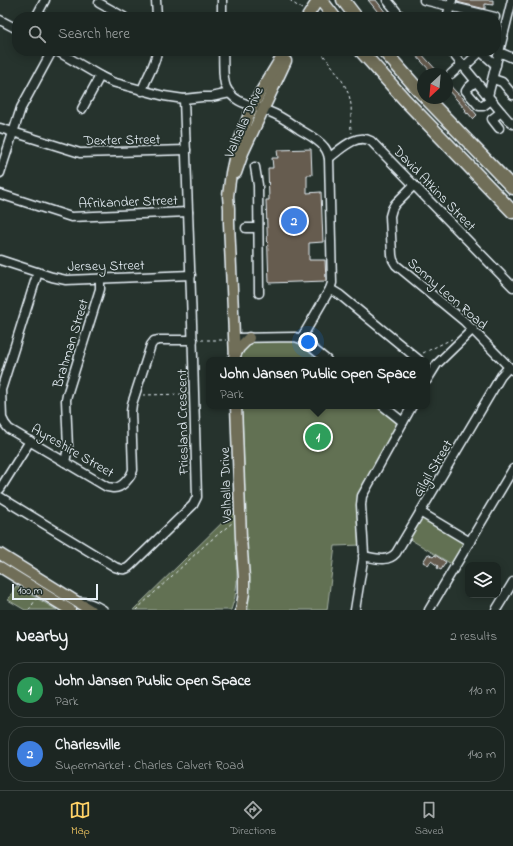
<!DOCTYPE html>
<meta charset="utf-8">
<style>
:root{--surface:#1c2622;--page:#252e2a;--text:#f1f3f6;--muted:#a0a5a5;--line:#3a4340;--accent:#ffd166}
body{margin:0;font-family:"Indie Flower",sans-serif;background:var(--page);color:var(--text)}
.controls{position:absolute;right:12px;bottom:12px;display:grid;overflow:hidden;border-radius:8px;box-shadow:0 2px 10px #0003}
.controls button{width:36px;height:36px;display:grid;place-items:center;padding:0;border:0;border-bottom:1px solid var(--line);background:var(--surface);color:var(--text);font:20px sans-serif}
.compass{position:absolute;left:417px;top:68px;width:36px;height:36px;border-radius:50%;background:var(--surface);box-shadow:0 2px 10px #0003;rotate:206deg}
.scale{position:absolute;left:12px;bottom:10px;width:86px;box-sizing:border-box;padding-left:4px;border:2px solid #e8f1f8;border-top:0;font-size:11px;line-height:14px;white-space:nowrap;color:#e8f1f8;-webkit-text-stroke:3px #26332d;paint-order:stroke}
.you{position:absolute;left:308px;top:342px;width:14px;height:14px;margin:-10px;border:3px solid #fff;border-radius:50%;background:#1a73e8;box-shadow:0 0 0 6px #1a73e833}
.badge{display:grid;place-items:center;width:26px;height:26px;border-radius:50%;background:var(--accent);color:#fff;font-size:13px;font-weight:700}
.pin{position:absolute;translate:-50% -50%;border:2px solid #fff;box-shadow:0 1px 4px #0006}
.popup{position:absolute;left:206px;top:357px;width:224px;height:52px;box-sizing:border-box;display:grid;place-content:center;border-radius:8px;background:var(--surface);filter:drop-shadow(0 1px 3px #0005);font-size:13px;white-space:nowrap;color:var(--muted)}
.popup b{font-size:15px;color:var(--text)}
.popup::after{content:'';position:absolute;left:50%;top:100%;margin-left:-8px;border:8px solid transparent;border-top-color:var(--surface)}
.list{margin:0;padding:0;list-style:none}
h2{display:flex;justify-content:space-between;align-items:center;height:52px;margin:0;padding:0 16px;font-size:17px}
h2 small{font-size:13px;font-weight:400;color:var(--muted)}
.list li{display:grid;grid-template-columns:26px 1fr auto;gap:12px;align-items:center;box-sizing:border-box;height:56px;margin:0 8px 8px;padding:0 8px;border:1px solid var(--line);border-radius:16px}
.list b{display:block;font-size:15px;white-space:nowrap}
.list p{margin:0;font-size:13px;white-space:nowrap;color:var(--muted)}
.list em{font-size:13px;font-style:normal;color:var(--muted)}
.icon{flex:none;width:22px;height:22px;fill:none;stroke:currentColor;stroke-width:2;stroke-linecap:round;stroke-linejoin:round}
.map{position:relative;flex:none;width:513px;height:610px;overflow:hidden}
.search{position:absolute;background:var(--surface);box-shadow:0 2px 10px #0003;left:12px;right:12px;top:12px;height:44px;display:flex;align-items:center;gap:10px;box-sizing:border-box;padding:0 14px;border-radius:16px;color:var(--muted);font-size:15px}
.sheet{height:180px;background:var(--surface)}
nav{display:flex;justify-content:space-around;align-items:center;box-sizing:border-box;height:56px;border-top:1px solid var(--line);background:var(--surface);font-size:11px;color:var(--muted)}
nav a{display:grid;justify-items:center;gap:2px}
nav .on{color:var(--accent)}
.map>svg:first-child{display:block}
</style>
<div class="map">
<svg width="513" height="610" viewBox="0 0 513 610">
<rect width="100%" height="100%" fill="#26332d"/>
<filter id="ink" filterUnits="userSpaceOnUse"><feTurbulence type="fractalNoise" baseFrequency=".025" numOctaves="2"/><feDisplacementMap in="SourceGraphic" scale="8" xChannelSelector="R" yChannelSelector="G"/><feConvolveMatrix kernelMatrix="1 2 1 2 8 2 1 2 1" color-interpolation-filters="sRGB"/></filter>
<g filter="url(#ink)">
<g fill="#627152" stroke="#a5b1a5">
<path d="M291,341C303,342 312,353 321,360H240C240,352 246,345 253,342Z"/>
<path d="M242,406H378C385,411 394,417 397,425L359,495L361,545L335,546L327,610H248V595Z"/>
<polygon points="233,512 237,513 237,582 235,597 231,610 133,610"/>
<polygon points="424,519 463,542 463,548 453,565 408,538 420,520"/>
<polygon points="16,586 57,610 25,610 8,600"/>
</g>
<g fill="#665c4f" stroke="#e8f1f8">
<polygon points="368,0 376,0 389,17 382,17"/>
<polygon points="457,0 493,0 493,5 485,4 485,9 457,2"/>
<polygon points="412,51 419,51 440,74 433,74"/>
<polygon points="447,82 456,92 462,97 477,115 473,119 468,113 467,114 465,111 466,110 447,89"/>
<polygon points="311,149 312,175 307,175 307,193 321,192 323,242 309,243 309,260 325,260 326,281 269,283 266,200 269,200 268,168 273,168 272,158 278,158 277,150"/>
<polygon points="428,554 433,557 435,555 446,562 441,570 437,568 438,566 431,561 428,565 423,562"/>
</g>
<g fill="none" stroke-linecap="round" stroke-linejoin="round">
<defs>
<g id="minor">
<polyline points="156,0 157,17"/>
<polyline points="222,0 222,17"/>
<polyline points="387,0 401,17"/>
<polyline points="424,0 495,17"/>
<polyline points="99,3 124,17"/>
<polyline points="36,17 45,0"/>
<polyline points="447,17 452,0"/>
<polyline points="0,20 17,29"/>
<polyline points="57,51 100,76 112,82 164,96 184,99 202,97 211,97 230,93"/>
<path d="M223,51C224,62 222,78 226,87C234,105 255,105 270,112C281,116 290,123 299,129C307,134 318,139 324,147C327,150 328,154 329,158L332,283L330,289L301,339"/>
<polyline points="451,51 501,112 508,120 513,124"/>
<polyline points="480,51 496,65"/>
<polyline points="499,52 513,58"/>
<polyline points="464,67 481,51"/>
<polyline points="451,74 462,64"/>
<polyline points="493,79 502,82 513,95"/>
<polyline points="476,81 468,88 466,91 479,106 483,106 491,100"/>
<path d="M142,91C146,77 156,65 157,51"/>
<polyline points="488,96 512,0"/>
<polyline points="82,109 100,76"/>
<polyline points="0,128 80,153 186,150"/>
<polyline points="499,128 492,119 501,112"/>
<path d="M329,158C341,149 356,133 371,141L513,287"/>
<polyline points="255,167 258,185 259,293"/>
<polyline points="0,173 21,108 52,51"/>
<polyline points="414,185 395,204 392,209 390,216 392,255 393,260 396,265 464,321 512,370"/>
<polyline points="0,194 71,217 188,212"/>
<polyline points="246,228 258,228"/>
<polyline points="0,260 52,277 66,280 191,275"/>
<path d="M38,272L1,390L2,418L5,424L9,429L107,487C109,487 112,488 114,488C122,488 131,477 133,470L131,412L132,404L151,345L154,341L159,340H193"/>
<polyline points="330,289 340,295 419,360"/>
<polyline points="234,338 295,337 301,339 327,360"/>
<polyline points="427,380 437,364 473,329"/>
<polyline points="383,406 403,422"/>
<polyline points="65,462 68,448 66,400 67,395 100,289 100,279"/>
<polyline points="0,489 30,441"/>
<path d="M0,497L115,567C121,569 125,571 130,566L193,505L197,497L192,323L184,99"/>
<polyline points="420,512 470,542"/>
<path d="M363,556C375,558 387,563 396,553L501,376L509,367"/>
<path d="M78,602C87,601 95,605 103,610"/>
<polyline points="355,610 364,554 361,505 362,496 412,406"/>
<polyline points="429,610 513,469"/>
<polyline points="496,610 513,582"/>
</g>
<g id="major">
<polyline points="307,17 318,0"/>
<polyline points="236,173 243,153 286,61"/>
<polyline points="234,357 239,348 249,338"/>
<polyline points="235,360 233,311 229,223 229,208 228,196 231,173 236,150 248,117 261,91 285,51"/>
<polyline points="236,406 241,538 244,578 244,593 241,610"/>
<polyline points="0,554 90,610"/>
<polyline points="0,567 70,610"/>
</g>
<g id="highway">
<polyline points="321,0 334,17"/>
<polyline points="343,0 356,17"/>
<polyline points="361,51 406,101 513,212"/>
<polyline points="384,51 423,95"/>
<polyline points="426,98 513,188"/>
</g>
</defs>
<use href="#minor" stroke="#e8f1f8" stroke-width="11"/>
<use href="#major" stroke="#e8f1f8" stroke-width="13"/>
<use href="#highway" stroke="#e8f1f8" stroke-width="15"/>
<g stroke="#e8f1f8" stroke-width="1" stroke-dasharray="3 3" stroke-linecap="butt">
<polyline points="290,0 293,3 302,9"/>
<path d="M320,51C332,66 349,85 351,105C352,113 349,126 352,133"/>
<polyline points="201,340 226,340"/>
<polyline points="423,353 452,339"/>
<polyline points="143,395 188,394"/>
<polyline points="29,610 36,599"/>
<polyline points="136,610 205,545 232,523"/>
</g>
<use href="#minor" stroke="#26332d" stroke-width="8"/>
<use href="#major" stroke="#706e59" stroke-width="10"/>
<use href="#highway" stroke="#706e59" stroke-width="12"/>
</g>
</g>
<g text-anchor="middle" stroke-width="3.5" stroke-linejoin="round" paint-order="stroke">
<g font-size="14" fill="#e8f1f8" stroke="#26332d">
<text transform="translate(243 122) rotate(-66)" y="5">Valhalla Drive</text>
<text transform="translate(122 139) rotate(-1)" y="5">Dexter Street</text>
<text transform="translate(435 188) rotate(46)" y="5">David Atkins Street</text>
<text transform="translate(128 201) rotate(-2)" y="5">Afrikander Street</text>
<text transform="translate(106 265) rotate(-1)" y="5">Jersey Street</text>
<text transform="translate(448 293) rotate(41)" y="5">Sonny Leon Road</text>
<text transform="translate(70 343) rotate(-73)" y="5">Brahman Street</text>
<text transform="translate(182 422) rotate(-91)" y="5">Friesland Crescent</text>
<text transform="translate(73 450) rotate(30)" y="5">Ayreshire Street</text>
<text transform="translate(432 468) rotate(-59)" y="5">Gilgil Street</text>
<text transform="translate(225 485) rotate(-92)" y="5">Valhalla Drive</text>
</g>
</g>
</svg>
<div class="controls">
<button><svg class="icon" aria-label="layers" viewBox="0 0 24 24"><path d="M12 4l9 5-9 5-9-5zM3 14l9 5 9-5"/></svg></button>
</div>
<svg class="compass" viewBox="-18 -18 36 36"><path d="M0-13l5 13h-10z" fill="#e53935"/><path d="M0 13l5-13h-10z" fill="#a0a5a5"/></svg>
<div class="scale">100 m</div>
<div class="you"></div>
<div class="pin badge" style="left:318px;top:437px;background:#2e9e5b">1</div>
<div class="popup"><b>John Jansen Public Open Space</b>Park</div>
<div class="pin badge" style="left:294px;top:221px;background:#3f7fe0">2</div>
<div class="search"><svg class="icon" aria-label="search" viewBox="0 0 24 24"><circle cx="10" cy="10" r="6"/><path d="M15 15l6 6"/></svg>Search here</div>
</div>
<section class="sheet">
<h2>Nearby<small>2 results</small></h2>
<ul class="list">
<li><span class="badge" style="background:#2e9e5b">1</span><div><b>John Jansen Public Open Space</b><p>Park</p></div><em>110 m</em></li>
<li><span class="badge" style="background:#3f7fe0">2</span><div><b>Charlesville</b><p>Supermarket · Charles Calvert Road</p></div><em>140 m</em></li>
</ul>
</section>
<nav>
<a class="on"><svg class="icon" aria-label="map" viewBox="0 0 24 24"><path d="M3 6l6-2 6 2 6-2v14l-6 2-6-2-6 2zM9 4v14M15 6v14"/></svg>Map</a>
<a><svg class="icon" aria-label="directions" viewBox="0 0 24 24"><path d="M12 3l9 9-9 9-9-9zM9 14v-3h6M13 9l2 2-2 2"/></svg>Directions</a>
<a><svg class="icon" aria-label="saved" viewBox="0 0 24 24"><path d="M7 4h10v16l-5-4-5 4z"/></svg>Saved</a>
</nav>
